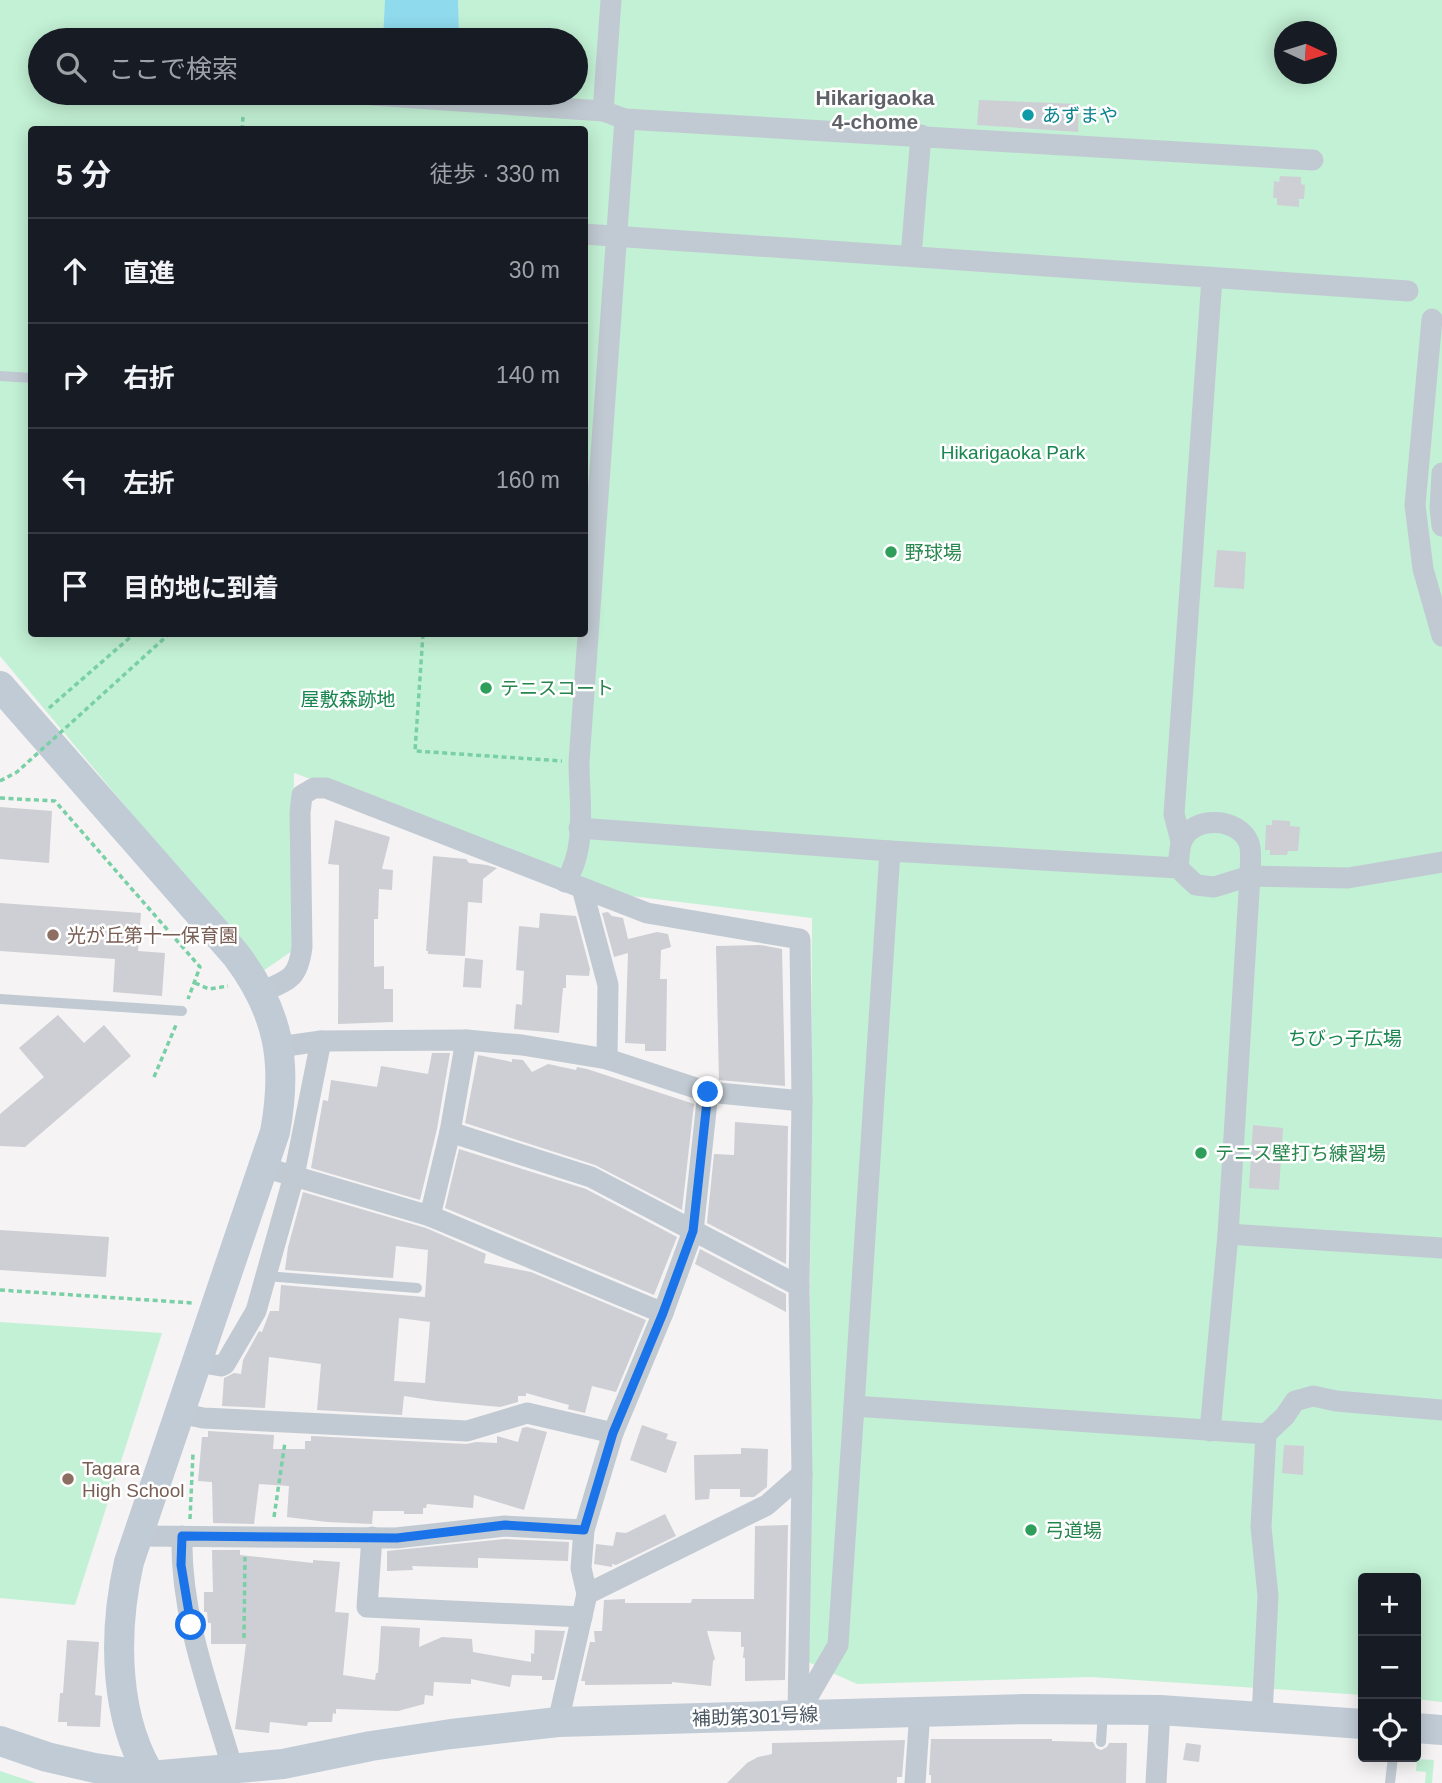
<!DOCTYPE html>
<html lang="ja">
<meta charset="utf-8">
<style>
:root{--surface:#171b24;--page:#20242c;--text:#f1f3f6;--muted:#9ea1a6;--line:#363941}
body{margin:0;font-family:Arial,"Noto Sans JP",sans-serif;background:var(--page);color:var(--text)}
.controls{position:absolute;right:21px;bottom:21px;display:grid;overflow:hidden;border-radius:7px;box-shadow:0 4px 18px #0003}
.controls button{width:63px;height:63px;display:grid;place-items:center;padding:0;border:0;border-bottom:2px solid var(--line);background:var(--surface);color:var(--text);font:35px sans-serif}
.compass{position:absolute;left:1274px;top:21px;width:63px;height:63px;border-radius:50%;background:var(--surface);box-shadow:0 4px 18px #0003;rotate:94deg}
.stop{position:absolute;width:21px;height:21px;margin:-16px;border:5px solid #1a73e8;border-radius:50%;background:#fff}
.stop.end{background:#1a73e8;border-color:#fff;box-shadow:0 2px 7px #0008}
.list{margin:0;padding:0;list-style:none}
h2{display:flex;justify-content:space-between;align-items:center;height:91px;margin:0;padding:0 28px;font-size:30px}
h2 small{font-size:23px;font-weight:400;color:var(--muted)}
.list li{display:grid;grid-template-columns:46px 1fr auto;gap:21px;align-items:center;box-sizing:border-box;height:105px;padding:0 28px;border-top:2px solid var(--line)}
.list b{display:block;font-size:26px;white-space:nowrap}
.list em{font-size:23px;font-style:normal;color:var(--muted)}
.icon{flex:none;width:38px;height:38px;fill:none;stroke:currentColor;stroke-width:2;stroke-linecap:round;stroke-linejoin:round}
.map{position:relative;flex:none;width:1442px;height:1783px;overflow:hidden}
.search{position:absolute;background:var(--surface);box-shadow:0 4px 18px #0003;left:28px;top:28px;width:560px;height:77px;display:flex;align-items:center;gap:18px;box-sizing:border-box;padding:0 24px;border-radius:38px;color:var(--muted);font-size:26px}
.panel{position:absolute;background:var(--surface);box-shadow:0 4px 18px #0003;left:28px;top:126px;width:560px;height:511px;border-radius:7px}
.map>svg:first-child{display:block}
</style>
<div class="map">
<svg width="1442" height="1783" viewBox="0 0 1442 1783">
<rect width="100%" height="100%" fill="#f5f3f3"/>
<g fill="#c3f1d5" fill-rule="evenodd">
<path d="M0,0H1442V1702L1416,1699V1578H1363V1695L1091,1677L857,1684L808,1662L812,918L631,896L294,773L292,951L263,971L0,656ZM1284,32H1326V74H1284ZM40,40H576V93H40ZM32,130H584V634H32Z"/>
<polygon points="0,1322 162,1333 75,1605 0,1598"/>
<polygon points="1417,1759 1434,1760 1432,1783 1425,1783 1426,1772 1416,1771"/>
<polygon points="0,1771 36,1783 0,1783"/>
</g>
<polygon fill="#90daee" points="385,0 458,0 459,40 383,40"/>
<g fill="#cdcfd5" fill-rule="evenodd">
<polygon points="979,100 1079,104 1078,132 977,125"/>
<polygon points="1280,176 1301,177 1301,184 1305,185 1304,199 1299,199 1299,207 1277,205 1277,198 1273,198 1274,181 1279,182"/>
<polygon points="1217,550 1246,552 1244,589 1214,587"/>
<polygon points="0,807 52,811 49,863 0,859"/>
<polygon points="335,820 390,837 382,869 393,870 392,890 379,889 378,919 374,919 374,967 384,966 384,989 393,989 393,1022 338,1024 339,865 328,864"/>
<polygon points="1272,820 1290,821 1290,826 1300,827 1298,851 1288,851 1287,855 1270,855 1270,850 1265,850 1266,825 1272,825"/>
<polygon points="433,856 466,859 469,863 487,865 497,868 483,879 482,903 468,902 465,956 428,954 428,951 426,951"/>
<polygon points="0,903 141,913 138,951 165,953 162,996 113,992 115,959 0,951"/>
<polygon points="608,912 612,916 623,918 628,939 657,932 668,934 671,947 661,950 660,979 667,979 666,1051 645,1051 645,1044 625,1043 628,953 614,957 602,913"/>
<polygon points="540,913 576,916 590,969 589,976 566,975 566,988 563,988 559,1033 514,1029 516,1004 522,1005 524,971 516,970 519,926 539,928"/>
<polygon points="760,945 782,949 785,1086 719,1080 716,946"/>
<polygon points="465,958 483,960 481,988 463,987"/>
<polygon points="58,1015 84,1043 104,1025 131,1056 25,1147 0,1146 0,1114 44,1077 19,1048"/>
<polygon points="432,1053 450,1053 437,1129 420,1200 311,1168 323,1100 328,1101 331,1080 377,1087 381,1066 428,1074"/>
<polygon points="478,1055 512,1062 512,1059 523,1060 532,1072 548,1064 576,1070 577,1067 587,1069 694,1104 682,1210 595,1165 465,1123"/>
<polygon points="735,1122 788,1126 786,1264 707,1223 714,1154 734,1155"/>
<polygon points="1253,1125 1283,1128 1279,1190 1249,1188"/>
<polygon points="459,1149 586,1189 677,1237 654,1295 445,1208"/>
<path d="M303,1192L426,1228L486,1254L484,1263L531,1272L646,1320L616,1392L592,1386L585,1413L568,1409L569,1405L526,1393V1396H518V1402L500,1407L436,1401L404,1396L402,1415L317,1410L321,1364L269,1357L265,1408L222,1406L224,1378L234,1373L241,1374L243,1360L259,1331L262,1332L270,1311H279L281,1285L425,1297L428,1250L396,1246L393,1278L285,1270L288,1247ZM399,1318L430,1322L425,1383L394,1381Z"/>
<polygon points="0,1230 109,1237 106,1277 0,1270"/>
<polygon points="700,1249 786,1294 786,1312 695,1264"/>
<polygon points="642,1425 668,1434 666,1439 677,1442 666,1473 630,1460"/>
<polygon points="527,1427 547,1432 524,1510 474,1495 473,1508 427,1504 426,1508 423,1508 423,1514 404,1514 404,1511 373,1511 372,1524 327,1522 287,1517 289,1486 259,1484 254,1524 213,1523 212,1482 198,1481 202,1437 208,1437 208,1431 274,1435 273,1449 305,1449 305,1441 311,1441 311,1436 466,1444 476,1442 497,1443 497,1436 518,1442 522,1428"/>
<polygon points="1284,1445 1304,1446 1303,1475 1282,1473"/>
<polygon points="741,1448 768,1449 767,1487 754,1497 740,1497 740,1489 710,1489 709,1499 695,1500 694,1455 741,1454"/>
<polygon points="665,1514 676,1536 616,1565 612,1564 612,1567 594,1564 596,1544 613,1546 616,1532 626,1533"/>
<polygon points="788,1525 785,1680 745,1681 745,1658 743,1658 744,1647 741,1647 741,1632 707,1631 715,1659 713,1661 711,1686 672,1682 672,1684 585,1685 585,1681 581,1681 590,1642 595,1642 594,1631 602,1631 604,1600 625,1599 625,1603 691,1603 692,1599 754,1599 755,1526"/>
<polygon points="505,1539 569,1542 568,1561 478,1558 478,1568 412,1566 413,1570 387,1571 387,1551"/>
<polygon points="212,1550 240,1550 240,1555 313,1563 313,1560 340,1562 335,1612 349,1613 343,1675 375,1680 376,1673 378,1673 381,1626 420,1628 419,1647 442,1637 472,1639 473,1652 531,1662 531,1653 534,1654 535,1630 565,1631 554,1680 542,1680 542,1676 512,1675 510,1687 471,1679 471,1684 434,1682 433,1696 425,1695 424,1704 398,1711 336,1709 336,1714 333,1713 332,1722 308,1722 307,1726 270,1722 269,1733 235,1729 246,1644 211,1644 211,1623 208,1623 207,1612 204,1612 204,1592 213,1592"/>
<polygon points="67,1640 99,1642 95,1695 102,1696 100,1727 67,1726 67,1722 58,1722 60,1693 63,1693"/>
<polygon points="931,1739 1052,1739 1052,1741 1093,1742 1096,1748 1101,1750 1107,1747 1109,1743 1127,1743 1126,1783 931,1783 931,1775 929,1775"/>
<polygon points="905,1740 902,1777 897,1777 897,1783 727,1783 747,1763 758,1757 772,1754 772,1743"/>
<polygon points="1186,1743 1201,1745 1199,1762 1183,1760"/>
</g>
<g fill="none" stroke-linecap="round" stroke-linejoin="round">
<g stroke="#7ad0a6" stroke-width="3.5" stroke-dasharray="5 3.5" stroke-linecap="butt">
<polyline points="242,130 243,117"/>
<polyline points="423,634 415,751 562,761"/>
<polyline points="49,708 134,634"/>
<polyline points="0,798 55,801 200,967 188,999"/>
<polyline points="195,983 209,989 228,986"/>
<polyline points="154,1077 176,1025"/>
<polyline points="0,1290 193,1303"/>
<polyline points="274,1517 285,1442"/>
<polyline points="190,1519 193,1453"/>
<polyline points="244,1638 245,1557"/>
</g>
<g stroke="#c1cad2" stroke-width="10">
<polyline points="0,376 32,378"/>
<polyline points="0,999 182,1011"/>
<polyline points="266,1276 417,1288"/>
<polyline points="1101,1742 1103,1712"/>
<polyline points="1390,1783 1393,1757"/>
</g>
<g stroke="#c1cad2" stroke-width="21">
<polyline points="372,95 603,111 625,119 1313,160"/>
<polyline points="603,111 611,0"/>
<polyline points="584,234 1408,291"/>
<polyline points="911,256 921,135"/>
<polyline points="1432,319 1415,505 1423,569 1442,636"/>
<polyline points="1442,473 1440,508 1442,526"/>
<path d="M579,828L890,851L1178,868L1196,885L1214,887L1250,876C1250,867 1252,852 1249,843C1239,817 1193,815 1182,841C1179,848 1179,860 1178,868"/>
<polyline points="1181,841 1174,814 1212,278"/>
<polyline points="890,851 854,1406 1266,1434 1261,1527 1268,1596 1262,1716"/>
<path d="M565,882C588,849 579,800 579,762L625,119"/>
<polyline points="582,888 608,985 607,1059"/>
<path d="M261,992C289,980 298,979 302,947L300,813L302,795L314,788H326L647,913L800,939L802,1101L799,1286L802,1474L798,1714"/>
<polyline points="279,1047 321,1041 466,1040 522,1045 607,1059 708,1092 802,1101"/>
<polyline points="450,1132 591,1177 799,1286"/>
<polyline points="263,1167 430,1216 663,1313"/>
<polyline points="430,1216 450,1132 466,1040"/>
<polyline points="1228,1234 1442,1248"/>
<polyline points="197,1362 221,1366 225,1364 256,1311 294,1176 321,1041"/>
<polyline points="180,1413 203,1418 467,1431 527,1413 613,1433"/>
<polyline points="1210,1431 1228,1234 1250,876 1348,878 1442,862"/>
<polyline points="1266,1434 1285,1416 1295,1401 1313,1396 1336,1401 1442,1410"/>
<polyline points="138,1536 396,1538 505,1526 584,1530"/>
<path d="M182,1536C180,1617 211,1694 233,1770"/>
<polyline points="372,1537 367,1607 582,1617"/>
<polyline points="587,1594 767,1505 802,1474"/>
<polyline points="799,1712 838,1645 854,1406"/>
<polyline points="558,1722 587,1594 581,1568 584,1530 613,1433 663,1313 693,1231 708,1092"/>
<polyline points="915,1783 920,1711"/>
<polyline points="1156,1783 1160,1710"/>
</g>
<g stroke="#c1cbd6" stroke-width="30">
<path d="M0,686L236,955C279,1012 288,1062 275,1132L129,1562C113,1633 113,1721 155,1783"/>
<polyline points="1416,1728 1442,1730"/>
<polyline points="0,1741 47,1757 95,1768 150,1776 283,1764 371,1746 451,1734 558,1722 1023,1709 1160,1710 1363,1724"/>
</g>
<polyline stroke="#7ad0a6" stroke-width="3.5" stroke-dasharray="5 3.5" stroke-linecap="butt" points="0,781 17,772 169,634"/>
</g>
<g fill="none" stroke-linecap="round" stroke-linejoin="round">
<polyline stroke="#1a73e8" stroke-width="9" points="191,1625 181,1565 182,1536 397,1538 505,1525 584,1530 613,1433 663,1313 693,1231 708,1092"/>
</g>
<circle fill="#0f9aa8" stroke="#fff" stroke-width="2.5" cx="1028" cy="115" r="7"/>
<g fill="#2e9e5b" stroke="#fff" stroke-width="2.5">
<circle cx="891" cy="552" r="7"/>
<circle cx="486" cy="688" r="7"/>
<circle cx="1201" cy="1153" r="7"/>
<circle cx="1031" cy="1530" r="7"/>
</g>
<g fill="#8d6e63" stroke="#fff" stroke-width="2.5">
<circle cx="53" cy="935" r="7"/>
<circle cx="68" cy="1479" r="7"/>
</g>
<g text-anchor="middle" stroke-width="5" stroke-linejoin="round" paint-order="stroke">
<g font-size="19" fill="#0d838f" stroke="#fff" text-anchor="start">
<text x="1042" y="122">あずまや</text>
</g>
<g font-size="19" fill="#17864f" stroke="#fff">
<text x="1013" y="459">Hikarigaoka Park</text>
<text x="348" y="706">屋敷森跡地</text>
<text x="1345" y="1045">ちびっ子広場</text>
</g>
<g font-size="19" fill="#27864d" stroke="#fff" text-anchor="start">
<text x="905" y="559">野球場</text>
<text x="500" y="695">テニスコート</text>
<text x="1215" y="1160">テニス壁打ち練習場</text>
<text x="1045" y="1537">弓道場</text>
</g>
<g font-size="19" fill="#785e54" stroke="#fff" text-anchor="start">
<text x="67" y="942">光が丘第十一保育園</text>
<text x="82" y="1475">Tagara<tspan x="82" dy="22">High School</tspan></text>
</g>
<g font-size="19" fill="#4a5661" stroke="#fff">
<text transform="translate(755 1716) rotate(-2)" y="7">補助第301号線</text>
</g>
<g font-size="21" font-weight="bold" fill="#5f6368" stroke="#fff">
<text x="875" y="105">Hikarigaoka<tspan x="875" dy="24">4-chome</tspan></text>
</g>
</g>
</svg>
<div class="controls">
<button>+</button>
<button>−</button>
<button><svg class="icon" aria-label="locate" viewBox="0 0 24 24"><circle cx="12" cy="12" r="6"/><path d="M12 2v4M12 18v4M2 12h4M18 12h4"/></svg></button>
</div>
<svg class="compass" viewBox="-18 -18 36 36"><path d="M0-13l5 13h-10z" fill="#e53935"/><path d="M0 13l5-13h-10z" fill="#9ea1a6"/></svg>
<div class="stop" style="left:191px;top:1625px"></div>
<div class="stop end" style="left:708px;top:1092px"></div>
<div class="search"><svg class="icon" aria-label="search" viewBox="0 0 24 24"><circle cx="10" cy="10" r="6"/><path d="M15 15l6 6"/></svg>ここで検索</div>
<section class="panel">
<h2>5 分<small>徒歩 · 330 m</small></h2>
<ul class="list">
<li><svg class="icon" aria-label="ahead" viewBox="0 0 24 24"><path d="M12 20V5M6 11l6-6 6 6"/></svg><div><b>直進</b></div><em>30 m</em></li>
<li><svg class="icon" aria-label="right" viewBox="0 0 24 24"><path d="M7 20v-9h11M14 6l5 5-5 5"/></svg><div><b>右折</b></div><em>140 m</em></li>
<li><svg class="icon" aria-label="left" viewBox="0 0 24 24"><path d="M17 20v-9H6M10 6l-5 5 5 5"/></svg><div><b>左折</b></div><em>160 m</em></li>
<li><svg class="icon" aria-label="arrive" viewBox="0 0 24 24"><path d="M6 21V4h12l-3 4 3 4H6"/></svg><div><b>目的地に到着</b></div></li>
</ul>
</section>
</div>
